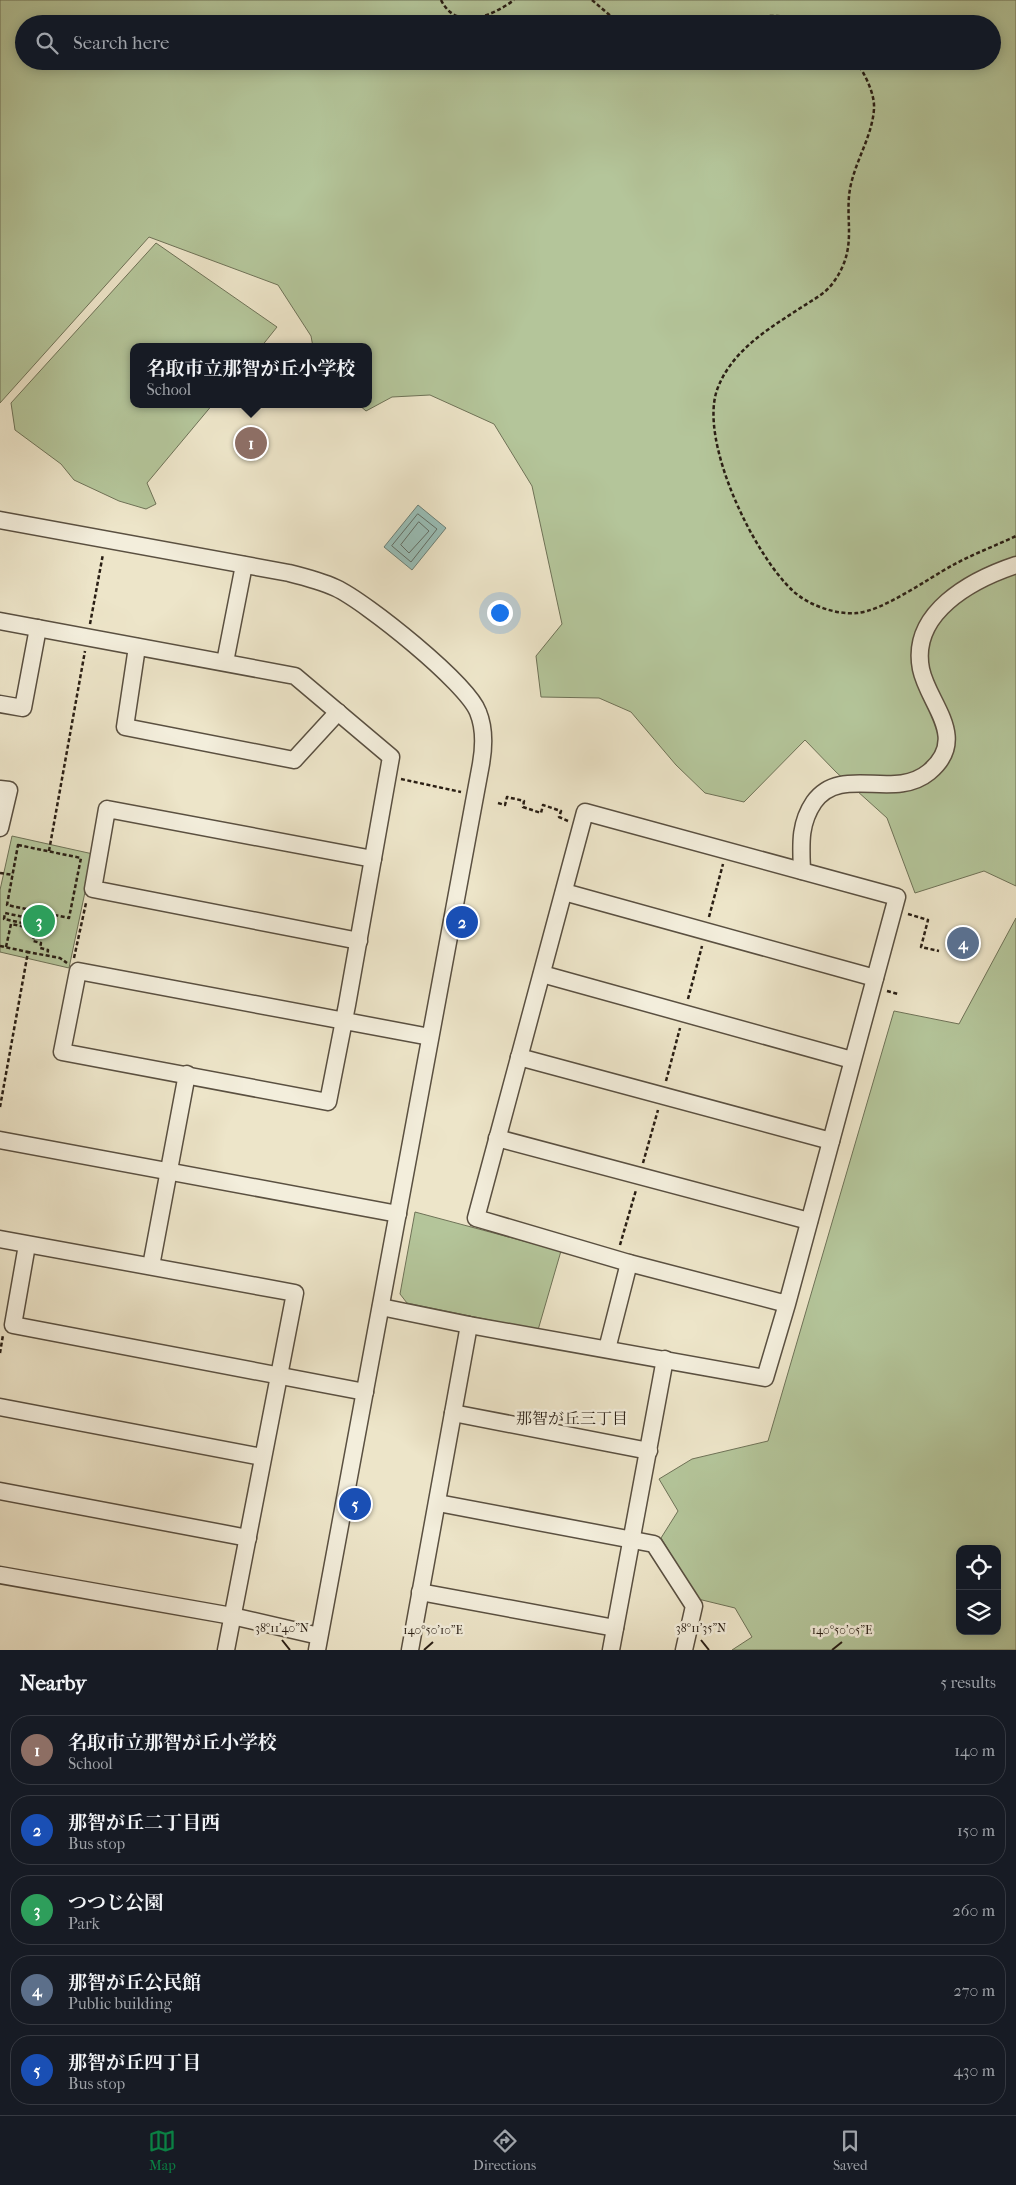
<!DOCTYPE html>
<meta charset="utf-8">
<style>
:root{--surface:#171b24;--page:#242831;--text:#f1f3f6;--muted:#9ea1a6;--line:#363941;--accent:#0b8043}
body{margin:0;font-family:"IM FELL French Canon","Noto Serif JP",serif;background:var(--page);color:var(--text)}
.controls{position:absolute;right:15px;bottom:15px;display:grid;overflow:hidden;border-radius:10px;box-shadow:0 2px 12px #0003}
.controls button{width:45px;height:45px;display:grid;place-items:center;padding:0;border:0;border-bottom:1px solid var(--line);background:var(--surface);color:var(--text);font:25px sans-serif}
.you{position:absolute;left:499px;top:612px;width:18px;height:18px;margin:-12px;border:4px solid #fff;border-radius:50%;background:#1a73e8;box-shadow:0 0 0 8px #1a73e833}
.badge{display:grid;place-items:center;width:32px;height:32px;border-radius:50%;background:var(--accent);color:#fff;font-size:16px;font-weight:700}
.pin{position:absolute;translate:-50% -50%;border:2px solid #fff;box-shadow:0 1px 5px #0006}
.popup{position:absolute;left:130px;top:343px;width:242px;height:65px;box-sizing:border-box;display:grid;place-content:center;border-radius:10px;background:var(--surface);filter:drop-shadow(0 1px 4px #0005);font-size:16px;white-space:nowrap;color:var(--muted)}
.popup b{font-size:19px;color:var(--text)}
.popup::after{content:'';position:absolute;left:50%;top:100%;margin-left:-10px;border:10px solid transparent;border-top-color:var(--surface)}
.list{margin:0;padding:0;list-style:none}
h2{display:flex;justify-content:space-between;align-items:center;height:65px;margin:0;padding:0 20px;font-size:21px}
h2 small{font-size:16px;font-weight:400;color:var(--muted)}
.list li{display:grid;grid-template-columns:32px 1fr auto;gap:15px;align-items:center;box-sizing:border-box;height:70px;margin:0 10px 10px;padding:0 10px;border:1px solid var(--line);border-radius:20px}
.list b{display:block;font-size:19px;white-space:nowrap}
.list p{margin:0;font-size:16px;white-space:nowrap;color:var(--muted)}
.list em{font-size:16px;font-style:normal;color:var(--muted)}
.icon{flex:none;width:28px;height:28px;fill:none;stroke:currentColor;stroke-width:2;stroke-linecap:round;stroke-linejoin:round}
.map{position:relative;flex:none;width:1016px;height:1650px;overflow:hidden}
.search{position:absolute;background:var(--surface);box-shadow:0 2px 12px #0003;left:15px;right:15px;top:15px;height:55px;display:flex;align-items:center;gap:12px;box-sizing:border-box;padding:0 18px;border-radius:28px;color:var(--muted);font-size:19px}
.sheet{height:465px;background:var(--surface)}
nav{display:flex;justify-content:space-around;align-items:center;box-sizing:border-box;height:70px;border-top:1px solid var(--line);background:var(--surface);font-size:14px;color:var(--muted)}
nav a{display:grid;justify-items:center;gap:2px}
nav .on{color:var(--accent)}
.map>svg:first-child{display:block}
</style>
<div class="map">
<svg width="1016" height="1650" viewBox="0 0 1016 1650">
<rect width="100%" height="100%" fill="#ede5c9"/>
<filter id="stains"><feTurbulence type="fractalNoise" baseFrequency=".004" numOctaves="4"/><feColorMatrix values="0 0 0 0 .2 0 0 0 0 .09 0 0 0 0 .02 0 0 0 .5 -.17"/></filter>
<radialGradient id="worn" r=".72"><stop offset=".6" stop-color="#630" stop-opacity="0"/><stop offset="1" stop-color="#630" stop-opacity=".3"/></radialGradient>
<g fill="#b4c59a" stroke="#6e7257" fill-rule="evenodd">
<path d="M0,0H1016V886L984,871L915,893L887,818L836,772L805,740L744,802L705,793L676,765L631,712L599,698L541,697L536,656L562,624L532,486L494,424L430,395L392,397L366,411L358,404H368V347H313L311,336L278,285L149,237L0,403ZM24,24H992V61H24Z"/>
<polygon points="156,243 277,327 261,347 134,347 134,404 213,404 147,483 156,504 146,509 119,501 74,480 61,464 15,430 11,403"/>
<polygon points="12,836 93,854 69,968 0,952 0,890"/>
<path d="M1016,918V1650H732L752,1637L735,1608L698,1599L661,1538L678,1511L659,1479L692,1459L768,1441L894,1011L959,1024ZM960,1549H997V1631H960Z"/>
<polygon points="415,1212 561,1251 538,1330 407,1303 400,1294"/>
</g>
<polygon fill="#99bfb8" stroke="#6c7f76" points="418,505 446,528 412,570 384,547"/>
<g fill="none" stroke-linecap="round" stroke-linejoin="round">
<g stroke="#616e66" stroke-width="1">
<polygon points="418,514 437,529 411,562 392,546"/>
<polygon points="419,522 429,531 409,553 401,545"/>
</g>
<defs>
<g id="minor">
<path d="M0,520L289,573C305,577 321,581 336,588C366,602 467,683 478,712C485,729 484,747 481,764L317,1650"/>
<polyline points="0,621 295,676 391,757 347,1005 328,1102 62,1052 78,971 430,1037"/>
<polyline points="137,647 125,727 294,760 338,712"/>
<polyline points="225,662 244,565"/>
<polyline points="0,704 23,708 38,628"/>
<polyline points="0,789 9,790 0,828"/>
<path d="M802,871C801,845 799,824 814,802C841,764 894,801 929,772C970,738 928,704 921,669C910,613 971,580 1016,565"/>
<polyline points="564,892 875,978"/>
<polyline points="359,941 93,889 107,809 373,859"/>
<polyline points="542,974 852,1060"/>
<polyline points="519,1057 831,1141"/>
<polyline points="497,1138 809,1221"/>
<polyline points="0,1140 398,1214"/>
<polyline points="0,1239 295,1293 226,1650"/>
<polyline points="27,1245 13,1325 365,1392"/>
<polyline points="151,1266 187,1074"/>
<polyline points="381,1307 469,1325 765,1378 787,1304 897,897 585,812 476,1218 629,1263 787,1304"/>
<polyline points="607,1349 629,1263"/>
<polyline points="0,1407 262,1457"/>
<polyline points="453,1413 649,1451"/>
<polyline points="0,1491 248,1538"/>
<polyline points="438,1503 654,1544 694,1606 684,1650"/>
<polyline points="0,1575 232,1616 319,1636"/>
<polyline points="420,1592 615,1628"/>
<polyline points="410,1650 469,1325"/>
<polyline points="611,1650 665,1359"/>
</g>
</defs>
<use href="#minor" stroke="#5a5041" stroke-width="19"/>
<g stroke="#291e14" stroke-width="2.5" stroke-dasharray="4 2.5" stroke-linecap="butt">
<path d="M441,0C457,32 492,16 514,0"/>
<polyline points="592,0 620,24"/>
<path d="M725,24C754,16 781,11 810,24"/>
<path d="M856,61C865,74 875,94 874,109C872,136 857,158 851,184C843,218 859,245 835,280C827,293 814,299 802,307C768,329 731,351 717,390C699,442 754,555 793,591C808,605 836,615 857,613C883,611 929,578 953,565C973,554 995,546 1016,536"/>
<polyline points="90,624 103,554"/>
<polyline points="401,779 461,792"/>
<polyline points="498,803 505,805 507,797 524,801 523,807 541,813 543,805 561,811 559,817 568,821"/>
<polygon points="18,845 81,858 69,918 7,905"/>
<polyline points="49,851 85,651"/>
<polyline points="0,873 13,875"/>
<polyline points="34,911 33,919 5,913 4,919 36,926 39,912"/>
<polyline points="908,914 928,920 921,947 939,951"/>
<polyline points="709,917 723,864"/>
<polyline points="36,929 33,941 41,943 40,948 48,950 47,956"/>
<polyline points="0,946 28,952"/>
<polyline points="6,947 11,924 36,929 36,926"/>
<polyline points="74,958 86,903"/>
<polyline points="887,991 898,994"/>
<polyline points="688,999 702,946"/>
<polyline points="666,1081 680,1028"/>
<polyline points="0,1107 28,952 60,958 67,963"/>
<polyline points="643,1163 658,1110"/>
<polyline points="620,1245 636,1190"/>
<polyline points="0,1353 3,1335"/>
</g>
<use href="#minor" stroke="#f3eedc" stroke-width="16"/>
</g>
<path fill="none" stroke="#291e14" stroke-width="2" d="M282,1640L290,1650M701,1640L709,1650M424,1650L433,1642M832,1650L842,1642"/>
<g text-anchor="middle" stroke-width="5" stroke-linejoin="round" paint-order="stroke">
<g font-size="16" fill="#291e14" stroke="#f3eedc">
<text x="572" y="1424">那智が丘三丁目</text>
</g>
</g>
<g font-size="12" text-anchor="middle" fill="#291e14" stroke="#f3eedc" stroke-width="5" stroke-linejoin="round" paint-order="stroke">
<text x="282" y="1632">38°11'40"N</text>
<text x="701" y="1632">38°11'35"N</text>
<text x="433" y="1634">140°50'10"E</text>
<text x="842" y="1634">140°50'05"E</text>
</g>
<rect width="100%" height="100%" filter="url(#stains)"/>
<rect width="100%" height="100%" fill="url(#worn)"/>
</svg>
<div class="controls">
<button><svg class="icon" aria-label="locate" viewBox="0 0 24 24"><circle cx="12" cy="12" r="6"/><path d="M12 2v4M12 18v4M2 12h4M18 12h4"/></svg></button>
<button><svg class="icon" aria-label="layers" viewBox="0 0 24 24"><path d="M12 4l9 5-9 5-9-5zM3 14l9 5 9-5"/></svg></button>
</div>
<div class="you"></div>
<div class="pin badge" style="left:251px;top:443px;background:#8d6e63">1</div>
<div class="popup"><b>名取市立那智が丘小学校</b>School</div>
<div class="pin badge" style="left:462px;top:922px;background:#1a4fb4">2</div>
<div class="pin badge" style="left:39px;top:921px;background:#2e9e5b">3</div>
<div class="pin badge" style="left:963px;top:943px;background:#5c6f8a">4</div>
<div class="pin badge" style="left:355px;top:1504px;background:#1a4fb4">5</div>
<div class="search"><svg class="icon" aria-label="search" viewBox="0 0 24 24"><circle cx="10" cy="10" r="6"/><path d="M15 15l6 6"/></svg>Search here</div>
</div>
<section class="sheet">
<h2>Nearby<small>5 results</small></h2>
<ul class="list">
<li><span class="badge" style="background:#8d6e63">1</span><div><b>名取市立那智が丘小学校</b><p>School</p></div><em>140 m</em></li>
<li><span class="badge" style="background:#1a4fb4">2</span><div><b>那智が丘二丁目西</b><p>Bus stop</p></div><em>150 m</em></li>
<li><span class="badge" style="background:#2e9e5b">3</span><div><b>つつじ公園</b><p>Park</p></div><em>260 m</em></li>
<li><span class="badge" style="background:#5c6f8a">4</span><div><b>那智が丘公民館</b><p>Public building</p></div><em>270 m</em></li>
<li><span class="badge" style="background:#1a4fb4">5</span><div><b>那智が丘四丁目</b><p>Bus stop</p></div><em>430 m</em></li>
</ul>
</section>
<nav>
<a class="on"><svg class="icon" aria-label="map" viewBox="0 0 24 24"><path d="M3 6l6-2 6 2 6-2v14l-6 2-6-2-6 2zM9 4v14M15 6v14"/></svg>Map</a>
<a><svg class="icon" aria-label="directions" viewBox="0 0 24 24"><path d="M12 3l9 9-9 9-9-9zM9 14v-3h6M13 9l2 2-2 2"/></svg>Directions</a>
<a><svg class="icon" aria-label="saved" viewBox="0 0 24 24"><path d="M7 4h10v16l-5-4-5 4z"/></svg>Saved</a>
</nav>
